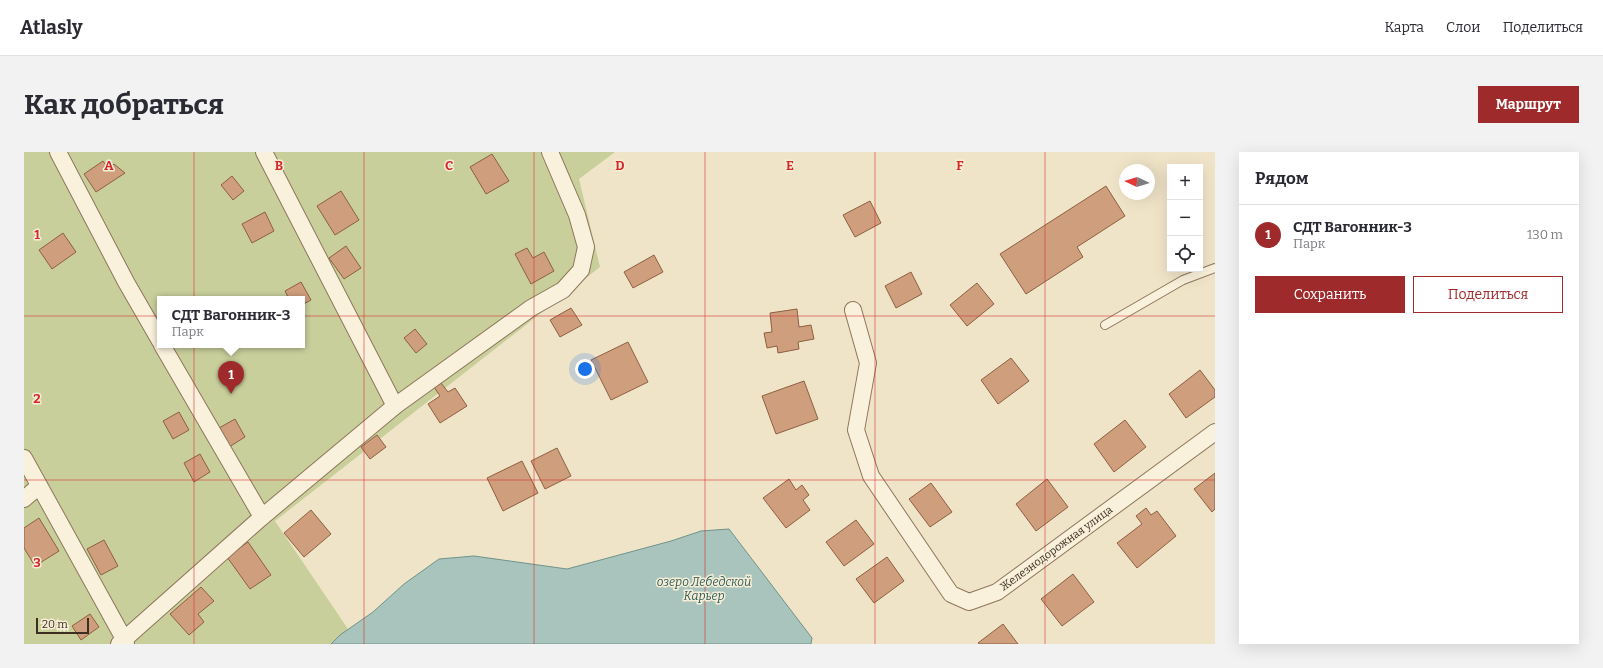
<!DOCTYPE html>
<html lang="ru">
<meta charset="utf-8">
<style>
:root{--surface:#fff;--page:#f2f2f3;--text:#2b2b33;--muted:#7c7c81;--line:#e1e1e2;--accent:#9e2a2b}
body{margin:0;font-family:Bitter,serif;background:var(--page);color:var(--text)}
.controls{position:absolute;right:12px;top:12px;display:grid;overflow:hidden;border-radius:0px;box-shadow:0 4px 16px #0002}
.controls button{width:36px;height:36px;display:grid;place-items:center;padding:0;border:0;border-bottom:1px solid var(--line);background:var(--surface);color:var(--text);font:20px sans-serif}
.compass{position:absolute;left:1095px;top:12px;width:36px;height:36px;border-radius:50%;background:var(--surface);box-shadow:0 4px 16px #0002;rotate:274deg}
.scale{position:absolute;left:12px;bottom:10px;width:53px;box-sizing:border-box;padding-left:4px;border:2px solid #3d2e20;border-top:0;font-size:11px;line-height:14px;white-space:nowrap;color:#3d2e20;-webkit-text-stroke:3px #f7eed8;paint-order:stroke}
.you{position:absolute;left:561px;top:217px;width:14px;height:14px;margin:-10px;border:3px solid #fff;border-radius:50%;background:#1a73e8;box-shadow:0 0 0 6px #1a73e833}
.badge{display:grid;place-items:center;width:26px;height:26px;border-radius:50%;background:var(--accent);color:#fff;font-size:13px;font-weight:700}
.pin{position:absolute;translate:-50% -33px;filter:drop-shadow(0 1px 2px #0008)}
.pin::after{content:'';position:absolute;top:21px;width:14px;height:12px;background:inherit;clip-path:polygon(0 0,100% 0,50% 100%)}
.popup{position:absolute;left:133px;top:144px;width:148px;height:52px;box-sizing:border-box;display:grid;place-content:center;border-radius:0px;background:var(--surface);filter:drop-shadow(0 1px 3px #0005);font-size:13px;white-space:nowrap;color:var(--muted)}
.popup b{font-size:15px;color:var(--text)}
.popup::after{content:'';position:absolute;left:50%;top:100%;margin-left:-8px;border:8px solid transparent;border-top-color:var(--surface)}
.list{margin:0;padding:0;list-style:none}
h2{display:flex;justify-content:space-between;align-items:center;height:52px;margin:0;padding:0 16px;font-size:17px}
h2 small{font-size:13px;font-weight:400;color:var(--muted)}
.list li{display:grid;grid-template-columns:26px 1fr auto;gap:12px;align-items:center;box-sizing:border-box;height:60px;padding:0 16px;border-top:1px solid var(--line)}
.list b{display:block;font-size:15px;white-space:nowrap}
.list p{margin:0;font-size:13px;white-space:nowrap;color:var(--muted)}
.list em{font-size:13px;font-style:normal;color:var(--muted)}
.actions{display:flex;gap:8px;padding:12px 16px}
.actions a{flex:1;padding:9px 0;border:1px solid var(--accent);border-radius:0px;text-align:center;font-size:14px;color:var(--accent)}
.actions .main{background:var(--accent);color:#fff}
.icon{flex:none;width:22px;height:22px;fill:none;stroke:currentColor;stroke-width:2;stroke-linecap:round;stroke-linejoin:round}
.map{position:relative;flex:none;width:1191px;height:492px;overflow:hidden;border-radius:0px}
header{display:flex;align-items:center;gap:24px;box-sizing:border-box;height:56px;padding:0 20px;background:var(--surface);border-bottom:1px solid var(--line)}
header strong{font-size:19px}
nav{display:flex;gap:22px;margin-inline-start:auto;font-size:14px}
.intro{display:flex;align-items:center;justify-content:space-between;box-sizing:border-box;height:96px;padding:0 24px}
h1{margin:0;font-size:28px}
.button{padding:10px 18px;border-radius:0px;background:var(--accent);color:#fff;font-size:14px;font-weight:700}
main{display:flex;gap:24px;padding:0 24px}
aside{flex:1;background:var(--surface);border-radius:0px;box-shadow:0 4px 16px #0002}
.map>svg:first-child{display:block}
</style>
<header>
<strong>Atlasly</strong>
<nav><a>Карта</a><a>Слои</a><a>Поделиться</a></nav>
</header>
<div class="intro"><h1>Как добраться</h1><a class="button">Маршрут</a></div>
<main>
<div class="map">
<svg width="1191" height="492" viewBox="0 0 1191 492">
<rect width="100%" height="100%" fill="#f0e4c8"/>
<path fill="#c9cf9b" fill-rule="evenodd" d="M0,0H591L555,27L576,115L251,369L324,477L317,492H0ZM136,147H278V193H136Z"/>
<polygon fill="#a9c4bc" stroke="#6f938a" points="705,377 788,486 787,492 307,492 316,483 349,460 380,432 415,407 450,404 543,417 647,389 677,379"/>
<g fill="#cf9f7d" stroke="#8d5f41">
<polygon points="468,2 485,29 462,42 446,15"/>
<polygon points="79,9 84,16 90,12 101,21 72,40 60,22"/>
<polygon points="208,24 220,39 209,48 197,33"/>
<polygon points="1082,34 1101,64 1053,95 1059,105 1002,142 976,102"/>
<polygon points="317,39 335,68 311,83 293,54"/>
<polygon points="846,49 857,71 831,85 819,63"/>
<polygon points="241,60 250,79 228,91 218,72"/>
<polygon points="39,81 52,100 28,117 15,98"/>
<polygon points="322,94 337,116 320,127 305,106"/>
<polygon points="503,96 509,106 520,100 530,119 507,132 491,102"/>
<polygon points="630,103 639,120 609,136 600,120"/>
<polygon points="887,120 898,142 872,156 861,134"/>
<polygon points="277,130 287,148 278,153 278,147 265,147 261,139"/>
<polygon points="953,131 970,152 943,174 926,153"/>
<polygon points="547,156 558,173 536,185 526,168"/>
<polygon points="773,157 775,175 787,173 790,187 774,190 775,197 754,201 753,194 743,196 740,181 748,180 746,161"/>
<polygon points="391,177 403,192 392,201 380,186"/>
<polygon points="604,190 624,230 587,248 567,208"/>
<polygon points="987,206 1005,229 974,252 957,228"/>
<polygon points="1176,218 1191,238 1191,245 1162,266 1145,242"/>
<polygon points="780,229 794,267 752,282 738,244"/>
<polygon points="417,231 424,240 431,236 443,254 416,271 404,252 416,244 410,235"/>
<polygon points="155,260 165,278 149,287 139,269"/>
<polygon points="211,267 221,285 205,295 195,276"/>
<polygon points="1101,268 1122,295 1090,320 1070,292"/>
<polygon points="353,283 362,295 346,307 337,295"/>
<polygon points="533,296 547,324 521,337 507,309"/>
<polygon points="176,302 186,320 170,330 160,311"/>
<polygon points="498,309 514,341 479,359 463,326"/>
<polygon points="1191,321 1191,357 1188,360 1170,337"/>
<polygon points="765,327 772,338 778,333 785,343 779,348 786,358 762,376 739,346"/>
<polygon points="1023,327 1044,355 1012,379 992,352"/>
<polygon points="907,331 928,360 906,375 885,347"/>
<polygon points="1122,356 1127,363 1133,359 1152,384 1113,416 1093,391 1118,372 1112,364"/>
<polygon points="287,358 307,382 280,405 260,381"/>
<polygon points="15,366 35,399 11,414 0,396 0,376"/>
<polygon points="832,368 850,392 820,414 802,390"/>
<polygon points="80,388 94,414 77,423 63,397"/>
<polygon points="224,390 247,423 226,437 203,405"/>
<polygon points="863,405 880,429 850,451 832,427"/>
<polygon points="1049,422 1070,450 1038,474 1017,447"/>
<polygon points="177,435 190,449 174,462 180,470 165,483 146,462"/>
<polygon points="66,462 75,475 57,488 48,474"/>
<polygon points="979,472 994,492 956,492 954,491"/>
</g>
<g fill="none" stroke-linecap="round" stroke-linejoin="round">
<defs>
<polyline id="service" points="1081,173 1159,128 1191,116"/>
<g id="minor">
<polyline points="34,0 102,130 136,189"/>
<polyline points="240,0 371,254"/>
<polyline points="829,158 844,211 832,278 847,324 927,442 945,450 973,440 1191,280"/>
<polyline points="138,193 238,365"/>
<polyline points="0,306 100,487 102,492"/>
<polyline points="0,347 15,334"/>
<polyline points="95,492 238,365 371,254 507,156 539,138 557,118 562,95 553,63 526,0"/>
</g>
</defs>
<use href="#service" stroke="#8d765c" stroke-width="10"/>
<use href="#minor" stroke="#8d765c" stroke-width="18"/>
<use href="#service" stroke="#faf1dc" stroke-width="8"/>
<use href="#minor" stroke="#faf1dc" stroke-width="16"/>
</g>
<path fill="none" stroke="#d62828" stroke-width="1" stroke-opacity="0.55" d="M170,0V492M340,0V492M510,0V492M681,0V492M851,0V492M1021,0V492M0,164H1191M0,328H1191"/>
<g text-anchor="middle" stroke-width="3" stroke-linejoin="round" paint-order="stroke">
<g font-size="11" fill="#3d2e20" stroke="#f7eed8">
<text transform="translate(1032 396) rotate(-36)" y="4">Железнодорожная улица</text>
</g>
<g font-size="12" font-style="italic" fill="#2f5d5a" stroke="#f7eed8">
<text x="680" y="434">озеро Лебедской<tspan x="680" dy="14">Карьер</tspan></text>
</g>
</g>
<g font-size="13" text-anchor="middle" font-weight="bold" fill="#d62828" stroke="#f7eed8" stroke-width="3" stroke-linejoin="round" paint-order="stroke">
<text x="85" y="18">A</text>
<text x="255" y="18">B</text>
<text x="425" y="18">C</text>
<text x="596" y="18">D</text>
<text x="766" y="18">E</text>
<text x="936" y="18">F</text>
<text x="13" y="87">1</text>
<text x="13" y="251">2</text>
<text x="13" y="415">3</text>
</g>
</svg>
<div class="controls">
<button>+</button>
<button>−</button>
<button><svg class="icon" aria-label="locate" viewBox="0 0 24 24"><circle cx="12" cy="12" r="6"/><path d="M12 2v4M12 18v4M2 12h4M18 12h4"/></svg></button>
</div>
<svg class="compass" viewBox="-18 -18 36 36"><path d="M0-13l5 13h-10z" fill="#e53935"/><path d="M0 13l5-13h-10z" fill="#7c7c81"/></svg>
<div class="scale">20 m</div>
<div class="you"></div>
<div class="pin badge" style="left:207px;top:242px">1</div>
<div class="popup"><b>СДТ Вагонник-3</b>Парк</div>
</div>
<aside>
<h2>Рядом<small></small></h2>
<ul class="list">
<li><span class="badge">1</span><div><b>СДТ Вагонник-3</b><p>Парк</p></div><em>130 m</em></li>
</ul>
<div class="actions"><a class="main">Сохранить</a><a>Поделиться</a></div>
</aside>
</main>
